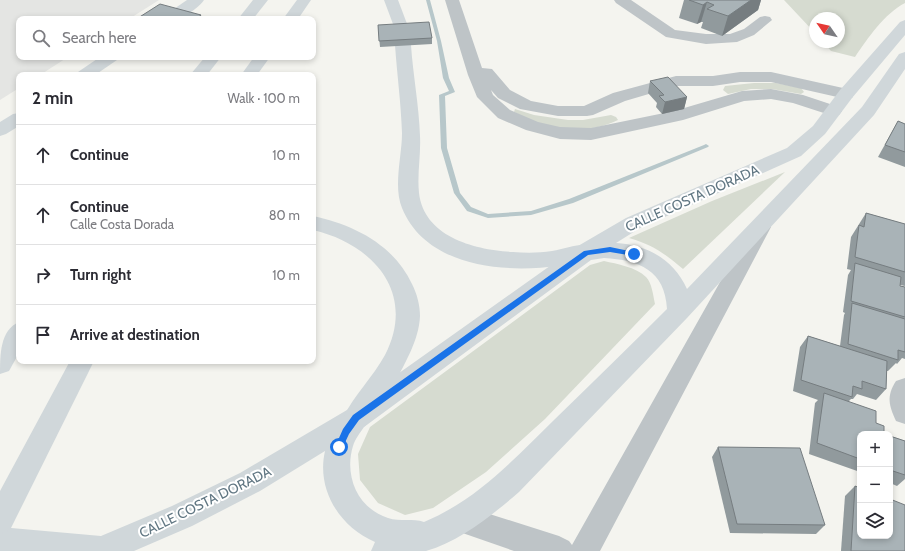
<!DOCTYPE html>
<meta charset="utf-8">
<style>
:root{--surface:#fff;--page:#f2f2f3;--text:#2b2b33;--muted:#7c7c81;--line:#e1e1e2}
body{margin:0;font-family:Cabin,sans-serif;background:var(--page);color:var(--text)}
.controls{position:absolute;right:12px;bottom:12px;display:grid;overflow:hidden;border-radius:8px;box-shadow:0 2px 6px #0003}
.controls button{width:36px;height:36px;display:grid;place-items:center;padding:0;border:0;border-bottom:1px solid var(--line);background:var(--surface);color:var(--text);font:20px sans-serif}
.compass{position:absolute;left:809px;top:12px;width:36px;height:36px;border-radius:50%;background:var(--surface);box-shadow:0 2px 6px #0003;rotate:304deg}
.stop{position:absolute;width:12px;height:12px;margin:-9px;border:3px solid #1a73e8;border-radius:50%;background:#fff}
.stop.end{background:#1a73e8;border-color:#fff;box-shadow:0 1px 4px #0008}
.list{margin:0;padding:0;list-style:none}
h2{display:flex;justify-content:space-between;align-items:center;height:52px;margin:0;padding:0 16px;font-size:17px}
h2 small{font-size:13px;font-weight:400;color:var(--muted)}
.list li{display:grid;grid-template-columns:26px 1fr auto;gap:12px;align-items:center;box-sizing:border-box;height:60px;padding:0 16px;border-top:1px solid var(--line)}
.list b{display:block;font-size:15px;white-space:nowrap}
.list p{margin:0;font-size:13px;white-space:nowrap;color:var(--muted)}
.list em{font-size:13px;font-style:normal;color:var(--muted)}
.icon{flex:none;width:22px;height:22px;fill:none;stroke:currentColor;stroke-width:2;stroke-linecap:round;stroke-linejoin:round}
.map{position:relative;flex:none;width:905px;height:551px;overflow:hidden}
.search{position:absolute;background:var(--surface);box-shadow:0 2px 6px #0003;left:16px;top:16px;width:300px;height:44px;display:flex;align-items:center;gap:10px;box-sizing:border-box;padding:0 14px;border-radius:8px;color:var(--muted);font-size:15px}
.panel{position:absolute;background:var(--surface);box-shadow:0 2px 6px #0003;left:16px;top:72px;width:300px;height:292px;border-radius:8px}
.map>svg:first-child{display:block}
</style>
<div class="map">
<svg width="905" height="551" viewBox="0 0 905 551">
<rect width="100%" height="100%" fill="#f4f4ef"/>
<polygon fill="#e4e5e3" points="0,0 159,0 129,19 19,19 19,57 68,57 40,75 19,75 19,88 0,100"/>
<g fill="#d6dbd0">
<path d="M784,0H905V3C885,13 867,39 855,57L831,51L823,42H839V18H815V33Z"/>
<polygon points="754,83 776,83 801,88 804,92 801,94 772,89 751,89 728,94 723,90 725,86"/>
<path d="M515,109L534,115L568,120H583L611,115L616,117L618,120C596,131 565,133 542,125C532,121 523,116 514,112Z"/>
<path d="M785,172L683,269C664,253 653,245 629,238L712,201Z"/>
<path d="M604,261C617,264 636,267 646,277C652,283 653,295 655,304L545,419L486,472L433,508L405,515L378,503L360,480L358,454L370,427L590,265Z"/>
</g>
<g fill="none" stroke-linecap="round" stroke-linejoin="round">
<polygon fill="#b7c7ca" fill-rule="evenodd" points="426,0 430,0 441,41 449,78 455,92 445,96 447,148 460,193 471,207 488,214 531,211 569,199 704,145 706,144 709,146 708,147 573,203 531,215 488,218 467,211 454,193 441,148 439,95 449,91 443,78 437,41"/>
<g fill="#bec4c7" fill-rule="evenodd">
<polygon points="445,0 459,0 482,68 492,69 510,90 531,101 558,106 584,106 613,93 676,76 713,76 740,72 771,72 852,90 854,94 852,98 846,99 771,82 740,82 713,86 676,86 625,101 593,115 587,116 558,116 520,109 498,98 491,90 493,95 510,110 538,122 560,127 591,128 674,111 742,91 771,89 803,95 839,107 842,111 839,115 833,116 793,103 771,99 744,101 683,120 591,140 560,139 526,130 498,118 477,97 468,75"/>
<polygon points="614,0 631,0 675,30 706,34 730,34 744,29 760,17 765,16 770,17 772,20 754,35 737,42 706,44 666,37 616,3"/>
<polygon points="761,220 768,222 771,227 600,551 514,551 451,529 447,519 451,509 461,505 559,536 569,541 572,545 751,227 754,222"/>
<path d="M905,378V424L896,421C889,406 886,396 896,381Z"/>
</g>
<path fill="#d0d7da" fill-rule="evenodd" d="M905,20V35L852,98L825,134L801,156L640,228L616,243C648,245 674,260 687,289L862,107L899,54L905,52V69L874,115L687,318L519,492C492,515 461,541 426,551C415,551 384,551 371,551L375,542C340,527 316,490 325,451L260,491L192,526L134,551H0V527L101,536L172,506L240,473L347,410L578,246L626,218L787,148L813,126L840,90L900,22ZM604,258C639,260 665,270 667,309C630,346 592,383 554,420C515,458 477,500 424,522C413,518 400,522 388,518C357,508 344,475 353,446C355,439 360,433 364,427L591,260Z"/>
<g fill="#d0d7da" fill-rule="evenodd">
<path d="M187,0H204C198,9 181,20 171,17L169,14L171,11Z"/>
<polygon points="253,0 268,0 253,19 238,19"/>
<polygon points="297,0 311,0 298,19 283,19"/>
<polygon points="384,0 398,0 409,29 406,32 401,34 396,32"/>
<path d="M403,40L409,42L411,45C413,75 419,105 420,136C421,155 417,174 419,193C424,237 475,250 513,252C526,253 539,253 552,251C566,249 580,242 594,246L597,252L594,258C534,276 430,277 402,208C393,186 402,156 402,133C401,103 397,74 395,45L397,42Z"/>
<polygon points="100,57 119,57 117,60 95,75 76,75 78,72"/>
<polygon points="205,57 221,57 207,75 190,75"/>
<polygon points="254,57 270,57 257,75 241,75"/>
<polygon points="19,113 19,126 6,134 0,136 0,122 13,114"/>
<path d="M313,216C354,225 393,244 412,284C417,294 420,305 420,316C419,340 405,363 394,384C389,392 371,422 365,426C362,428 359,429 356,430L347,426L343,418C354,395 373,377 385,355C417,293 373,244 313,230Z"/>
<path d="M19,322V353L9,371L0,374C0,355 0,330 19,322Z"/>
<polygon points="70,361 94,361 10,530 0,534 0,491"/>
</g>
</g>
<g fill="#919a9d">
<polygon points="684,0 761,0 758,10 722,36 701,28 703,22 701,22 697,24 679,18"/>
<polygon points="378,25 432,38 432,44 380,47"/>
<polygon points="650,81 687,97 684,109 662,114 656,107 657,103 648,93"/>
<polygon points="898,121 905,124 905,167 878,157"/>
<polygon points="866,213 905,224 905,286 900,285 900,286 905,287 905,359 902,358 897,364 896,363 888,371 887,371 886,389 876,400 857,394 853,399 851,399 849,401 860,434 860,472 809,454 815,403 818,400 793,391 800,347 808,336 840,346 844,315 845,313 843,312 848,275 851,270 847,269 851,237"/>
<polygon points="890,436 905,441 905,479 897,486 890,483"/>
<polygon points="718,447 825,525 816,534 730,533 712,457"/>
<polygon points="855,486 905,551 841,551 845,496"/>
</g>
<g fill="#767d80">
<polygon points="751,0 761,0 758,10 722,36 728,16"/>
<polygon points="707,2 701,22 697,24 703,5"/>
<polygon points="201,15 202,19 196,19"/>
<polygon points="687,97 684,109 662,114 665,102"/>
</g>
<g fill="#a9b3b7" stroke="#767d80">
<polygon points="689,0 751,0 728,16 707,9 714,5 707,2 703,5"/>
<polygon points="160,4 201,15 196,19 141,19 138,18"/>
<polygon points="429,22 432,38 379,41 378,25"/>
<polygon points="668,77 687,97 665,102 659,96 664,95 650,81"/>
<polygon points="898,121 905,124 905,152 885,145"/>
<polygon points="866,213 905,224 905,272 855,257 859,225 864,227"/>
<polygon points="855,263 901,277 900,286 905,287 905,317 851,301"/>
<polygon points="852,303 905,319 905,352 898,350 898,360 848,344"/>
<polygon points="808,336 887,361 886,389 862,381 862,389 853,386 852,397 801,380"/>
<polygon points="824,393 876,411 876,423 884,426 884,434 860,434 860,459 817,443"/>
<polygon points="890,436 905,441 905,475 890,470"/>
<polygon points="718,447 800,448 825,525 737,524"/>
<polygon points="855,486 860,488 860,536 890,536 890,499 905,505 905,551 851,551"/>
</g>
<polygon fill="#1a73e8" points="610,247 634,252 638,254 634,256 610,252 588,255 359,420 349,434 342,449 336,449 335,447 343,429 353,415 584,251"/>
<g text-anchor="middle" stroke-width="4" stroke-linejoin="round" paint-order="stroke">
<g font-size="14" fill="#617783" stroke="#fff">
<text transform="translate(692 198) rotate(-24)" y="5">CALLE COSTA DORADA</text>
<text transform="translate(205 502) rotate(-26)" y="5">CALLE COSTA DORADA</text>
</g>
</g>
</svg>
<div class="controls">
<button>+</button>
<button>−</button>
<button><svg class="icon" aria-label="layers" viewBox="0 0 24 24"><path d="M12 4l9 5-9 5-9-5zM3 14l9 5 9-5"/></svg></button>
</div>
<svg class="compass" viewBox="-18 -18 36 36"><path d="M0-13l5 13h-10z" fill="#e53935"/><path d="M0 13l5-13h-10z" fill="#7c7c81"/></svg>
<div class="stop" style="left:339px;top:447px"></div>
<div class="stop end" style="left:634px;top:254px"></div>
<div class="search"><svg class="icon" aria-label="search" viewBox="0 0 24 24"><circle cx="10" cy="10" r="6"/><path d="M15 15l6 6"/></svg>Search here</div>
<section class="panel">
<h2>2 min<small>Walk · 100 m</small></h2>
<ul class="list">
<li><svg class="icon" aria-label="ahead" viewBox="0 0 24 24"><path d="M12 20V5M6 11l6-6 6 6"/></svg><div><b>Continue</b></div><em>10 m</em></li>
<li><svg class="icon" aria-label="ahead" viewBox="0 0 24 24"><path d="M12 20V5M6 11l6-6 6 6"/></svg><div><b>Continue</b><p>Calle Costa Dorada</p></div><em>80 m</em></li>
<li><svg class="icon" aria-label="right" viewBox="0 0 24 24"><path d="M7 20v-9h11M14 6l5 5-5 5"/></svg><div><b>Turn right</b></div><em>10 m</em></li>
<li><svg class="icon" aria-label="arrive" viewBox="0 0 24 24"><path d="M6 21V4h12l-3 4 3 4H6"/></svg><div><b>Arrive at destination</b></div></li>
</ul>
</section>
</div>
